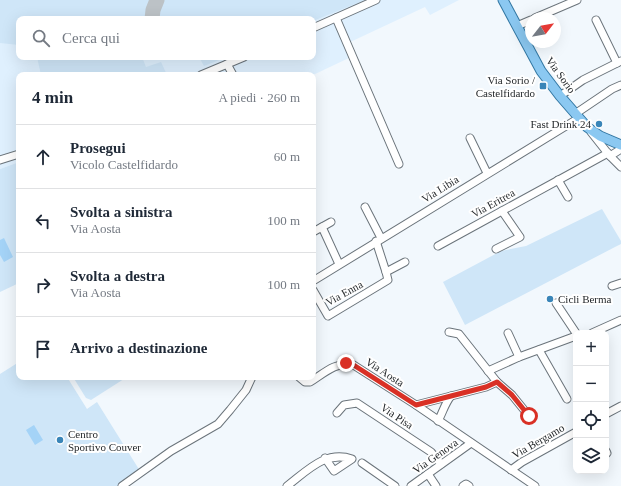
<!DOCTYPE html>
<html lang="it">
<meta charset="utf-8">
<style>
:root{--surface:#fff;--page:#f6f6f7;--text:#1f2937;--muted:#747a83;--line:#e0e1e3}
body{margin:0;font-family:"Times New Roman",serif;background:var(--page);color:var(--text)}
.controls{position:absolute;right:12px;bottom:12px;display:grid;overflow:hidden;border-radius:8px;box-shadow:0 4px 16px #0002}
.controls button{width:36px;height:36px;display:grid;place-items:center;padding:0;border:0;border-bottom:1px solid var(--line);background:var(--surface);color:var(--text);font:20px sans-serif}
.compass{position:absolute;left:525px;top:12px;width:36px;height:36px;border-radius:50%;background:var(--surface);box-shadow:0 4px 16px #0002;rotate:59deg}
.stop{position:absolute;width:12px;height:12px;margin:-9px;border:3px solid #d93025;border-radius:50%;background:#fff}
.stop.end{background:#d93025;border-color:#fff;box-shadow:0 1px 4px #0008}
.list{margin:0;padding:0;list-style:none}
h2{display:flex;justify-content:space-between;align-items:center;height:52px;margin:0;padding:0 16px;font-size:17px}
h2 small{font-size:13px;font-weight:400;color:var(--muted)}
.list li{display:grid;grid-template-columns:26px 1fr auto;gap:12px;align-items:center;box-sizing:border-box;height:64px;padding:0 16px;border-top:1px solid var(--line)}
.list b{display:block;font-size:15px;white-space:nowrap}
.list p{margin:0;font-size:13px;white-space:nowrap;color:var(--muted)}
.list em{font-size:13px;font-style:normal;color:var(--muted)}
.icon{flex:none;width:22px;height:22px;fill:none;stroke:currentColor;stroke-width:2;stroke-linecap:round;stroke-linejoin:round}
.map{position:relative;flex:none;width:621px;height:486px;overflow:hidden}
.search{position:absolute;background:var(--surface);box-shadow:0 4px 16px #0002;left:16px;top:16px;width:300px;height:44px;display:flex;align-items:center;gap:10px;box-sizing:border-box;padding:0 14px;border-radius:8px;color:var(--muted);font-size:15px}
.panel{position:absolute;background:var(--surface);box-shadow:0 4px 16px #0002;left:16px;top:72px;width:300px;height:308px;border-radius:8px}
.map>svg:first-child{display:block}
</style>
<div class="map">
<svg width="621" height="486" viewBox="0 0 621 486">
<rect width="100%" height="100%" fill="#f2f8fd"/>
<path fill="#dff0fe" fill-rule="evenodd" d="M0,0H459L430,15L425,7L346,44L351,57L313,75H19V162L0,169ZM19,19H313V57H19Z"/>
<g fill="#cfe6f8">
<polygon points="0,0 365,0 313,21 313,19 19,19 19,45 0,43"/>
<polygon points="37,57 142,57 146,67 161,62 167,75 41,75"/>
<polygon points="199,57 227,57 204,66"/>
<polygon points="19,162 19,283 0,292 0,169"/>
<polygon points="602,209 621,241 621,244 615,247 465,325 443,282 501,251 526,246"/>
<polygon points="19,362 19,377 67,377 87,409 97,402 140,471 118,486 0,486 0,374"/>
<polygon points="73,377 127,377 91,400 86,398"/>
</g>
<g fill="#a4d3f7">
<polygon points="4,238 13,257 4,262 0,255 0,240"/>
<polygon points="34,425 43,440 35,445 26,430"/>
</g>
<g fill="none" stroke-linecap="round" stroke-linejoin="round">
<polyline stroke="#bcc2c6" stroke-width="15" points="152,19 153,10 157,0"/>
<defs>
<g id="minor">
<polyline points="336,18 399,164"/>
<polyline points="535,18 577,0"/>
<polyline points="596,20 617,63"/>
<polyline points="517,26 531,20"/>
<polyline points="313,28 376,0"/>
<polyline points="227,64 233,75"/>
<polyline points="201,75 244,57"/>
<polyline points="560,96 583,80 621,61"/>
<polyline points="575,114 612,89 621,85"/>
<polyline points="591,132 610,156 621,167"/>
<polyline points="470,138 487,173"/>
<polyline points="610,156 621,149"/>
<polyline points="0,160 19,154"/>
<polyline points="558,180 568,197"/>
<polyline points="365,207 381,238"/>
<polyline points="322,227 331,222"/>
<polyline points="313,232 322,227 339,264"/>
<polyline points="438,246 608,153"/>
<polyline points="496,249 520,237 502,211"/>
<polyline points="386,272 405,262"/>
<polyline points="313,281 579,118"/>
<polyline points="612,286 621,283"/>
<polyline points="313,290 328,316 388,280 386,272 376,241"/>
<polyline points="556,303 576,333"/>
<polyline points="449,332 459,334 497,382 512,395 529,416"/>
<polyline points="508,333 519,357"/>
<polyline points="592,333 621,320"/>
<polyline points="539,350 567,399"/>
<polyline points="488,371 519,357 576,336"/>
<path d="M299,377L305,382H310C323,374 335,362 352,364L416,405L535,486"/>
<polyline points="416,405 486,387 497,382"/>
<polyline points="337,413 344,405 357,403 431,452 441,464"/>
<polyline points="606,414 621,406"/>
<path d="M438,421C443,412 445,403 451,396"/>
<polyline points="606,451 607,453 606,454"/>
<polyline points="362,463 395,486"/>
<polyline points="511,470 522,462 576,432"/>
<polyline points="428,474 436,486"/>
<polyline points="122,486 171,451 218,424 230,410 246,390 252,377"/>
<path d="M287,486C307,471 325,450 352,459L334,471L325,458"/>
<polyline points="411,486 471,443"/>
<polyline points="463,486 466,484 469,486"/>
</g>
<polyline id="major" points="503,0 541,71 560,96 587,127 600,136 621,145"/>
</defs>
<use href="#minor" stroke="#6b747b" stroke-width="9"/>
<use href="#major" stroke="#3277a3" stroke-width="11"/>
<use href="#minor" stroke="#fff" stroke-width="7"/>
<use href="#major" stroke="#8bc8f1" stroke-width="9"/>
</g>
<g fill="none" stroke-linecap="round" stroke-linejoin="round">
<polyline stroke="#d93025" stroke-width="5" points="346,363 352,364 416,405 486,387 497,382 512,395 529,416"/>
</g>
<g fill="#3985b8" stroke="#fff" stroke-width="1.5">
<rect x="539" y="82" width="8" height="8" rx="2"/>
<circle cx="599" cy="124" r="4"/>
<circle cx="550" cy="299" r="4"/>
<circle cx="60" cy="440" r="4"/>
</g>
<g text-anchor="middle" stroke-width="4" stroke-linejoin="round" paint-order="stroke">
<g font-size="11" fill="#1f2326" stroke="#fff">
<text transform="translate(561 75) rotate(54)" y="4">Via Sorio</text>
<text transform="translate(440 189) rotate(-32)" y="4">Via Libia</text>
<text transform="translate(493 203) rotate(-29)" y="4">Via Eritrea</text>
<text transform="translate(344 293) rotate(-29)" y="4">Via Enna</text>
<text transform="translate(385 372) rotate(33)" y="4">Via Aosta</text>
<text transform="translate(397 416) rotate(34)" y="4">Via Pisa</text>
<text transform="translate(538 441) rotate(-30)" y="4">Via Bergamo</text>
<text transform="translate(435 456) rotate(-35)" y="4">Via Genova</text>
</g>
<g font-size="11" fill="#1f2326" stroke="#fff" text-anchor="end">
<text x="535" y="84">Via Sorio /<tspan x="535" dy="13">Castelfidardo</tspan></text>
<text x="591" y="128">Fast Drink 24</text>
<text x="558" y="303" text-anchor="start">Cicli Berma</text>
<text x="68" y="438" text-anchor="start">Centro<tspan x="68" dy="13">Sportivo Couver</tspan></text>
</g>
</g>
</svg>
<div class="controls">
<button>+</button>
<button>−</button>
<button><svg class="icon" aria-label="locate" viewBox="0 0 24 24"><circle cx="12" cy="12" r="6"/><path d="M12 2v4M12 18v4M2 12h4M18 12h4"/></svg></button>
<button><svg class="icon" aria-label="layers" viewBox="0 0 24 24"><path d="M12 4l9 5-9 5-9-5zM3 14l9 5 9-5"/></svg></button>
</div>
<svg class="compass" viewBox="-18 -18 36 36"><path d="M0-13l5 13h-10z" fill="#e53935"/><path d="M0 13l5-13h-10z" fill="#747a83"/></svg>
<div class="stop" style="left:529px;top:416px"></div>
<div class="stop end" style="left:346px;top:363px"></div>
<div class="search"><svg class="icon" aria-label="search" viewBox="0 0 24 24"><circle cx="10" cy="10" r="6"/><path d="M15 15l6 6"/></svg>Cerca qui</div>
<section class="panel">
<h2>4 min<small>A piedi · 260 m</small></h2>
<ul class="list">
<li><svg class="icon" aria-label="ahead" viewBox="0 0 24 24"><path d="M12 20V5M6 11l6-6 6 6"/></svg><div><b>Prosegui</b><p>Vicolo Castelfidardo</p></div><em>60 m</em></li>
<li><svg class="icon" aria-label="left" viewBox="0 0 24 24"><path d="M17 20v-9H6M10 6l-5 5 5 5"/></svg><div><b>Svolta a sinistra</b><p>Via Aosta</p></div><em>100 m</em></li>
<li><svg class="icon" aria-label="right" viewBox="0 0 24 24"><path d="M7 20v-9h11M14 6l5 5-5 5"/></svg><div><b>Svolta a destra</b><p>Via Aosta</p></div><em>100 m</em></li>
<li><svg class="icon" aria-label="arrive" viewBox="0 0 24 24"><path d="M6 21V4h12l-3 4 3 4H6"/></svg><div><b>Arrivo a destinazione</b></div></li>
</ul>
</section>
</div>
